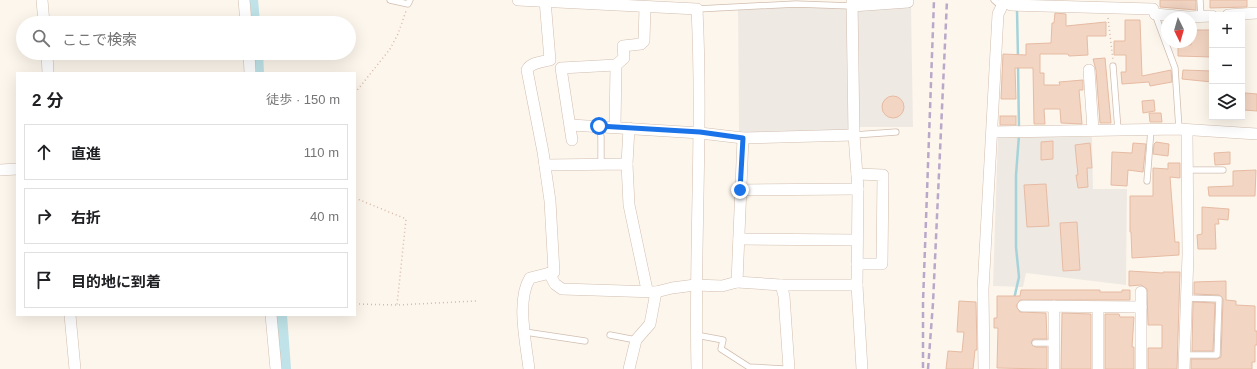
<!DOCTYPE html>
<html lang="ja">
<meta charset="utf-8">
<style>
:root{--surface:#fff;--page:#f2f2f2;--text:#202124;--muted:#757577;--line:#e0e0e0}
body{margin:0;font-family:Helvetica,"Noto Sans JP",sans-serif;background:var(--page);color:var(--text)}
.controls{position:absolute;right:12px;top:12px;display:grid;overflow:hidden;border-radius:0px;box-shadow:0 4px 16px #0002}
.controls button{width:36px;height:36px;display:grid;place-items:center;padding:0;border:0;border-bottom:1px solid var(--line);background:var(--surface);color:var(--text);font:20px sans-serif}
.compass{position:absolute;left:1161px;top:12px;width:36px;height:36px;border-radius:50%;background:var(--surface);box-shadow:0 4px 16px #0002;rotate:175deg}
.stop{position:absolute;width:12px;height:12px;margin:-9px;border:3px solid #1a73e8;border-radius:50%;background:#fff}
.stop.end{background:#1a73e8;border-color:#fff;box-shadow:0 1px 4px #0008}
.list{margin:0;padding:0;list-style:none}
h2{display:flex;justify-content:space-between;align-items:center;height:52px;margin:0;padding:0 16px;font-size:17px}
h2 small{font-size:13px;font-weight:400;color:var(--muted)}
.list li{display:grid;grid-template-columns:26px 1fr auto;gap:12px;align-items:center;box-sizing:border-box;height:56px;margin:0 8px 8px;padding:0 8px;border:1px solid var(--line);border-radius:0px}
.list b{display:block;font-size:15px;white-space:nowrap}
.list em{font-size:13px;font-style:normal;color:var(--muted)}
.icon{flex:none;width:22px;height:22px;fill:none;stroke:currentColor;stroke-width:2;stroke-linecap:round;stroke-linejoin:round}
.map{position:relative;flex:none;width:1257px;height:369px;overflow:hidden}
.search{position:absolute;background:var(--surface);box-shadow:0 4px 16px #0002;left:16px;top:16px;width:340px;height:44px;display:flex;align-items:center;gap:10px;box-sizing:border-box;padding:0 14px;border-radius:22px;color:var(--muted);font-size:15px}
.panel{position:absolute;background:var(--surface);box-shadow:0 4px 16px #0002;left:16px;top:72px;width:340px;height:244px;border-radius:0px}
.map>svg:first-child{display:block}
</style>
<div class="map">
<svg width="1257" height="369" viewBox="0 0 1257 369">
<rect width="100%" height="100%" fill="#fdf6ec"/>
<g fill="#efe9e4">
<polygon points="847,6 848,134 739,132 738,7"/>
<polygon points="911,7 913,127 859,127 855,10"/>
<polygon points="998,136 1092,137 1093,189 1127,189 1126,285 1026,273 1023,287 993,286"/>
</g>
<g fill="none" stroke-linecap="round" stroke-linejoin="round">
<g stroke="#a5d3da" stroke-width="2.5">
<polyline points="1017,10 1018,58"/>
<polyline points="1018,65 1019,130"/>
<polyline points="1014,299 1019,277 1016,247 1016,175 1019,135"/>
</g>
<g stroke="#bfe3e8" stroke-width="16">
<polyline points="250,0 252,23"/>
<polyline points="255,53 256,73"/>
<polyline points="279,315 283,369"/>
</g>
</g>
<g fill="#f3d5c3" stroke="#e6bba3">
<polygon points="1160,0 1196,0 1196,10 1160,7"/>
<polygon points="1210,0 1247,0 1247,7 1210,8"/>
<polygon points="1055,13 1066,14 1066,26 1106,22 1106,36 1087,36 1088,55 1069,56 1068,54 1040,54 1040,73 1044,73 1044,85 1060,85 1059,82 1083,80 1083,90 1079,90 1082,124 1061,123 1060,109 1044,109 1045,124 1034,124 1033,68 1015,68 1016,99 1001,99 1003,54 1026,55 1026,44 1051,43 1052,23 1054,23"/>
<polygon points="1125,20 1140,20 1142,76 1171,70 1172,82 1150,86 1149,82 1122,84 1121,72 1126,72 1126,55 1114,55 1114,41 1125,41"/>
<polygon points="1191,30 1212,30 1212,57 1178,56 1178,44 1191,45"/>
<polygon points="1105,58 1111,123 1100,123 1096,70 1093,59"/>
<polygon points="1183,70 1212,71 1212,82 1182,79"/>
<polygon points="1245,93 1257,94 1257,111 1244,110"/>
<circle cx="893" cy="107" r="11"/>
<polygon points="1154,100 1155,111 1143,113 1142,101"/>
<polygon points="1149,113 1161,113 1162,122 1150,122"/>
<rect x="1000" y="116" width="16" height="9"/>
<polygon points="1053,141 1053,159 1041,160 1041,142"/>
<polygon points="1156,142 1169,144 1168,156 1153,154 1154,144"/>
<polygon points="1090,143 1092,168 1087,168 1088,187 1078,188 1076,175 1078,175 1075,145"/>
<polygon points="1133,143 1146,144 1143,172 1128,170 1127,186 1111,185 1112,152 1132,153"/>
<polygon points="1230,152 1230,164 1215,165 1214,153"/>
<polygon points="1168,163 1180,163 1180,178 1170,177 1175,242 1179,242 1179,255 1132,258 1131,232 1130,232 1130,196 1153,196 1153,168 1168,169"/>
<polygon points="1256,170 1255,196 1209,196 1208,187 1233,186 1233,171"/>
<polygon points="1046,184 1049,226 1027,227 1024,185"/>
<polygon points="1202,207 1229,209 1228,220 1218,219 1219,224 1215,224 1216,249 1198,249 1197,235 1202,234"/>
<polygon points="1077,222 1080,270 1063,271 1060,223"/>
<polygon points="1129,271 1163,273 1163,272 1180,272 1177,369 1148,369 1148,348 1162,348 1162,325 1148,325 1147,289 1141,285 1129,286"/>
<polygon points="1226,281 1226,300 1236,301 1236,305 1255,306 1255,331 1257,331 1257,345 1255,345 1255,362 1252,362 1252,369 1191,369 1191,359 1217,359 1221,357 1223,299 1219,295 1194,294 1194,282"/>
<polygon points="1021,290 1100,290 1100,292 1122,292 1122,290 1130,290 1130,300 1020,300 1016,306 1020,312 1046,313 1047,339 1033,339 1031,343 1035,347 1047,347 1047,369 997,368 998,328 994,328 994,318 997,318 997,296 1020,296"/>
<polygon points="959,301 976,302 977,350 975,350 973,369 946,369 948,351 962,352 964,332 957,332"/>
<polygon points="1193,302 1215,303 1213,351 1192,351"/>
<polygon points="1062,313 1091,314 1091,369 1061,369"/>
<polygon points="1105,314 1119,314 1120,317 1134,317 1132,347 1134,347 1134,369 1105,369"/>
</g>
<g fill="none" stroke-linecap="round" stroke-linejoin="round">
<defs>
<g id="lane">
<polyline points="390,0 408,4 410,0"/>
<polyline points="994,0 1002,7"/>
<polyline points="1200,0 1201,17"/>
<polyline points="697,9 796,4 852,6"/>
<polyline points="1155,14 1175,68 1179,129"/>
<polyline points="1113,66 1118,130"/>
<polyline points="599,126 601,137 601,164"/>
<polyline points="854,135 896,132"/>
<polyline points="1187,170 1223,170"/>
<polyline points="1147,181 1151,129"/>
<polyline points="525,332 585,341"/>
<polyline points="610,335 636,340"/>
<polyline points="696,335 723,340 721,349 749,367 784,369"/>
<polyline points="1035,343 1054,343"/>
<polyline points="1185,355 1217,355 1219,299 1187,298"/>
</g>
<g id="street">
<polyline points="42,0 44,23"/>
<polyline points="244,0 246,23"/>
<path d="M518,0L697,9C703,129 694,249 697,369"/>
<polyline points="852,0 854,135 858,189 857,285 862,369"/>
<polyline points="1004,2 1011,5 1153,9 1155,14 1188,17 1212,16"/>
<polyline points="852,6 908,2"/>
<polyline points="1228,15 1257,13"/>
<polyline points="47,53 48,73"/>
<polyline points="249,53 250,73"/>
<polyline points="1089,70 1093,130"/>
<polyline points="571,125 700,133 743,138 854,135"/>
<polyline points="615,127 616,65 624,58 623,46 641,44 644,41 645,7"/>
<polyline points="993,132 1179,129 1257,134"/>
<polyline points="743,138 737,282 781,285 857,285"/>
<polyline points="572,140 561,68 616,65"/>
<polyline points="627,164 629,128"/>
<polyline points="545,165 627,164 629,205 647,290"/>
<polyline points="0,170 17,169"/>
<polyline points="857,174 883,175 882,264 857,264"/>
<polyline points="740,190 858,189"/>
<polyline points="739,239 857,240"/>
<polyline points="549,273 555,284 562,289 656,292 672,288 695,285 722,286 737,282"/>
<polyline points="781,285 784,296 789,369"/>
<polyline points="1023,306 1141,307"/>
<polyline points="70,315 75,369"/>
<polyline points="271,315 276,369"/>
<path d="M529,369C526,343 516,300 530,278L554,272L550,201L543,152L527,70C531,62 542,62 550,60L545,0"/>
<polyline points="629,369 636,340 650,324 656,292"/>
<polyline points="984,369 983,290 998,14 1005,0"/>
<polyline points="1054,369 1054,306"/>
<polyline points="1098,369 1098,307"/>
<polyline points="1141,369 1141,292"/>
<polyline points="1184,369 1188,255 1187,130"/>
</g>
</defs>
<use href="#lane" stroke="#d1beb0" stroke-width="7"/>
<use href="#street" stroke="#d1beb0" stroke-width="12"/>
<g stroke="#d9b8a5" stroke-width="1.5" stroke-dasharray="1 3" stroke-linecap="butt">
<polyline points="1108,18 1113,60"/>
<polyline points="355,93 390,49 398,34 406,11"/>
<polyline points="355,198 406,219 397,305"/>
<polyline points="355,304 397,305 476,301"/>
</g>
<use href="#lane" stroke="#fff" stroke-width="5.5"/>
<use href="#street" stroke="#fff" stroke-width="11"/>
<g stroke="#b9a8c9" stroke-width="2.5" stroke-dasharray="6 4" stroke-linecap="butt">
<polyline points="923,368 923,302 934,0"/>
<polyline points="928,369 933,303 947,0"/>
</g>
</g>
<g fill="none" stroke-linecap="round" stroke-linejoin="round">
<polyline stroke="#1a73e8" stroke-width="5" points="599,126 700,132 743,138 740,190"/>
</g>
</svg>
<div class="controls">
<button>+</button>
<button>−</button>
<button><svg class="icon" aria-label="layers" viewBox="0 0 24 24"><path d="M12 4l9 5-9 5-9-5zM3 14l9 5 9-5"/></svg></button>
</div>
<svg class="compass" viewBox="-18 -18 36 36"><path d="M0-13l5 13h-10z" fill="#e53935"/><path d="M0 13l5-13h-10z" fill="#757577"/></svg>
<div class="stop" style="left:599px;top:126px"></div>
<div class="stop end" style="left:740px;top:190px"></div>
<div class="search"><svg class="icon" aria-label="search" viewBox="0 0 24 24"><circle cx="10" cy="10" r="6"/><path d="M15 15l6 6"/></svg>ここで検索</div>
<section class="panel">
<h2>2 分<small>徒歩 · 150 m</small></h2>
<ul class="list">
<li><svg class="icon" aria-label="ahead" viewBox="0 0 24 24"><path d="M12 20V5M6 11l6-6 6 6"/></svg><div><b>直進</b></div><em>110 m</em></li>
<li><svg class="icon" aria-label="right" viewBox="0 0 24 24"><path d="M7 20v-9h11M14 6l5 5-5 5"/></svg><div><b>右折</b></div><em>40 m</em></li>
<li><svg class="icon" aria-label="arrive" viewBox="0 0 24 24"><path d="M6 21V4h12l-3 4 3 4H6"/></svg><div><b>目的地に到着</b></div></li>
</ul>
</section>
</div>
